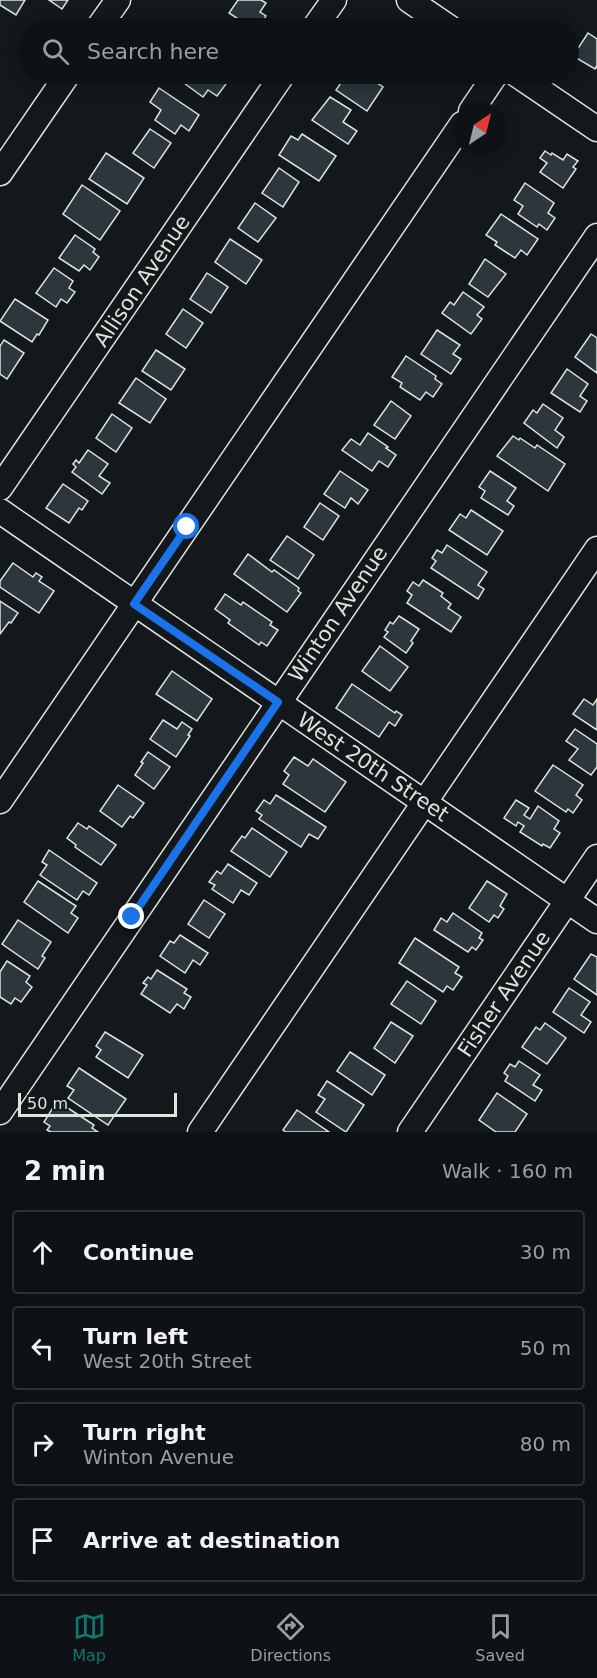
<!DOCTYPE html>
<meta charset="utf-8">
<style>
:root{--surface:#0f1215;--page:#1d2022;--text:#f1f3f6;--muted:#9b9ea0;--line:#2f3234;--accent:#0f766e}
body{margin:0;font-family:"DejaVu Sans",sans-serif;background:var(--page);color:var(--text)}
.compass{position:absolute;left:453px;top:102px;width:54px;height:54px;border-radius:50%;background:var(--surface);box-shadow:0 3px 15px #0003;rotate:35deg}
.scale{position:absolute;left:18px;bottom:15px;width:159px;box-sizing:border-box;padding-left:6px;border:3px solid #d8e6dc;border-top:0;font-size:16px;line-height:21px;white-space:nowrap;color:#d8e6dc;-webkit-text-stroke:4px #14181c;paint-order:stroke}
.stop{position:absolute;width:18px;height:18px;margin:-14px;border:4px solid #1a73e8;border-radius:50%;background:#fff}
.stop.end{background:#1a73e8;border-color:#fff;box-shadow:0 2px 6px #0008}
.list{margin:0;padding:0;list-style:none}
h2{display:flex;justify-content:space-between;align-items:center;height:78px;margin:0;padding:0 24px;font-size:26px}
h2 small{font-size:20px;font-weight:400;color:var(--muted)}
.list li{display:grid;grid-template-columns:39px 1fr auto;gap:18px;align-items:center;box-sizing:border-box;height:84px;margin:0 12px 12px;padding:0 12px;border:2px solid var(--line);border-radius:6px}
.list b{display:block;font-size:22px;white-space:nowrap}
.list p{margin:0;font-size:20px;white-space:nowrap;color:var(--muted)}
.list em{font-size:20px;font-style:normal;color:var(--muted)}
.icon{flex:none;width:33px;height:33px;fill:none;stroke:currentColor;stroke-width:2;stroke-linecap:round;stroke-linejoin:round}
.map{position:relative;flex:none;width:597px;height:1132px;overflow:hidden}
.search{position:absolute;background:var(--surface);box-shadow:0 3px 15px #0003;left:18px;right:18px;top:18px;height:66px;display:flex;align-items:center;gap:15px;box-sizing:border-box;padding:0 21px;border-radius:33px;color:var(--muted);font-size:22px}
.sheet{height:462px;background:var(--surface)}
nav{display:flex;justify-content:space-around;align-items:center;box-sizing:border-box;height:84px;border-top:2px solid var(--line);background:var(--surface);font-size:16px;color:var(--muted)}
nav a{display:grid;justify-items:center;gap:3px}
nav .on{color:var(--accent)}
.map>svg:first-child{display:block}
</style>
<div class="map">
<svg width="597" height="1132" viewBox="0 0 597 1132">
<rect width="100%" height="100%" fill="#14181c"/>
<g fill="#2c363c" stroke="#d8e6dc" stroke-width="1.5">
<polygon points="0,0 25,0 16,15 0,5"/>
<polygon points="49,0 68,0 62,9"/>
<polygon points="238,0 261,0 266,3 260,12 266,16 257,28 252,28 229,13"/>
<polygon points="211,21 219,27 221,24 228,28 205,28"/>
<polygon points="588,33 597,39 597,68 596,67 595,69 573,56"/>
<polygon points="174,74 218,74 216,77 226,84 217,96 208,90 203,97 173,75"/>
<polygon points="344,74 364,74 383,87 367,111 336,90 343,80 341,78"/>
<polygon points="392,74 412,74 406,82"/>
<polygon points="159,88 199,115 189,131 181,125 175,134 155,120 161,110 150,102"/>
<polygon points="330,97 351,110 343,122 357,131 348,144 312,120"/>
<polygon points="150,129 171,143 154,168 133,153"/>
<polygon points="302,134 336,156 319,181 279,155 291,136 298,140"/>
<polygon points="545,151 551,155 552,153 563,160 567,154 578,161 573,167 576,169 563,188 540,172 547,163 540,158"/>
<polygon points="106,153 144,178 127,204 89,179"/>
<polygon points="279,168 299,182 283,207 262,193"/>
<polygon points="525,183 554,203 548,213 555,218 547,230 539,224 537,227 518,214 523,206 514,200"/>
<polygon points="82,185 120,211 100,240 63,214"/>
<polygon points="255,203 276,218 258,242 238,228"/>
<polygon points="501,214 538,239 527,255 521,250 515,258 495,245 497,242 486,235"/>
<polygon points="75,235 95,249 93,252 99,257 90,270 84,265 79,271 59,258"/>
<polygon points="230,239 262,260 246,284 215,262"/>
<polygon points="485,259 506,274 488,297 469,284"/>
<polygon points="54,268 73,281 69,288 75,292 67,303 61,299 56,307 36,293"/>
<polygon points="207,273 228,287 211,313 190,299"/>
<polygon points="463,292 484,307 477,315 482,319 471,334 442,313 450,302 454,305"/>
<polygon points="15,299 48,320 39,335 37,334 32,342 0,321"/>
<polygon points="183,309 203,323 186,348 166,334"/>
<polygon points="437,330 460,345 453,354 461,359 451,374 421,354"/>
<polygon points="591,334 597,338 597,373 575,357"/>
<polygon points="4,340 24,353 7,379 0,374 0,346"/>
<polygon points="156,350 185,369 171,390 142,371"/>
<polygon points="406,356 436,376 435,379 442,384 433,397 426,392 420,400 400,387 402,383 392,377"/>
<polygon points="567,369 588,384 580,396 587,401 580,412 551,393"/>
<polygon points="136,378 166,399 150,423 119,403"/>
<polygon points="391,401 411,416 395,439 374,425"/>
<polygon points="543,404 563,418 555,430 564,437 557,448 524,423 533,410 537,413"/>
<polygon points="112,414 132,428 116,452 96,438"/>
<polygon points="368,433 388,447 386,448 396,455 388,467 379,461 372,471 342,450 351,439 360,445"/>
<polygon points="513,436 519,440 520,438 535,448 537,445 565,464 548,491 497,456"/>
<polygon points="88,450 108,464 99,476 110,483 102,494 72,472 76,467 73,464 76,460 79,463"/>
<polygon points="340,471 368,490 358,504 351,498 345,508 324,494"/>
<polygon points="490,471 516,488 507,501 514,506 508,515 481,498 485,491 479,487"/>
<polygon points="63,484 88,501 82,510 79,508 69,523 46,508"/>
<polygon points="320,503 339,516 323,540 304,527"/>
<polygon points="471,510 503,531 487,555 449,530 460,514 466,518"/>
<polygon points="287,536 314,555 298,579 270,560"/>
<polygon points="447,545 487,572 478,585 484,589 478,599 431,568 436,561 432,558 437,550 442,553"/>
<polygon points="248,554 272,572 274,570 299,588 298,591 301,593 287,612 234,574"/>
<polygon points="13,563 33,577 36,573 42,577 39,581 54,591 39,613 0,587 0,581"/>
<polygon points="423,580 443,593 441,596 451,604 448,608 461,617 451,632 407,603 412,595 407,591 413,582 419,586"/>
<polygon points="225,594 241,605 243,602 272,622 270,625 278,630 267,646 261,642 259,645 228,623 230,620 215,609"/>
<polygon points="0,601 18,613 11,623 9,622 0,634"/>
<polygon points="399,616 419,629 411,641 413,643 406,653 384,637 388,632 385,630 390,622 393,624"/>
<polygon points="380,646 408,667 390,691 362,671"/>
<polygon points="172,671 212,699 197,721 156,694"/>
<polygon points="352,684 395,713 396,711 402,715 395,726 389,722 379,737 336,708"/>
<polygon points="584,699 593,705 597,699 597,730 573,714"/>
<polygon points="163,720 177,729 182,722 192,729 188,735 190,736 176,757 150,739"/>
<polygon points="575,729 597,744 597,767 591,775 569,760 578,749 566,741"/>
<polygon points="148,752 170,767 154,789 135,775 143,763 141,762"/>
<polygon points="294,757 308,766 313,759 346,782 325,812 283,784 289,775 284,771"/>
<polygon points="553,765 583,785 576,795 582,800 573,813 568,809 566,812 535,791"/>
<polygon points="118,785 144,803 133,818 130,816 122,827 100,811"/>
<polygon points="276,795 326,827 318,839 309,834 301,847 259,819 262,815 256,811 264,800 270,804"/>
<polygon points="516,800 529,808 524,815 530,819 538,806 559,821 554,829 560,833 550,848 543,844 542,846 520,832 524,826 518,822 516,826 504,818"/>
<polygon points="78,823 87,829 89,826 116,845 101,865 75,847 76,845 67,838"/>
<polygon points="252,828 287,852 270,877 231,851 242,836 245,838"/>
<polygon points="49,850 97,883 89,895 83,891 77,900 40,875 47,865 42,862"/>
<polygon points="228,864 257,883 249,895 241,890 233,903 212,889 215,885 209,882 217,871 221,874"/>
<polygon points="38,881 76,906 71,913 78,918 68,933 24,902"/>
<polygon points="487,881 507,894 500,906 504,909 498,918 494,915 489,922 469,908"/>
<polygon points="204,900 225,914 209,938 188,924"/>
<polygon points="453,913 482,933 479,938 483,940 476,950 472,947 468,952 434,930 441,918 447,922"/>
<polygon points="18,920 51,942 42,956 45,958 38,969 2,944"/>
<polygon points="180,935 208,953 200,965 193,960 185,973 160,956 170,941 174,943"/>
<polygon points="415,938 459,967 455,973 462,977 453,990 447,986 443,992 399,963"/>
<polygon points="591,954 597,957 597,995 574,979"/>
<polygon points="7,961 30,976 26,982 32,987 21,1002 15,998 11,1004 0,997 0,972"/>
<polygon points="157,970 187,989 184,993 191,997 184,1009 177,1004 170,1013 141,994 147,985 143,983 148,977 151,979"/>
<polygon points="407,981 436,1001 421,1024 391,1004"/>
<polygon points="569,988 590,1002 581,1015 591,1022 584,1033 553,1012"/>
<polygon points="391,1022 413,1036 395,1063 374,1048"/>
<polygon points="545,1023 566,1038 547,1064 522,1047 536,1027 540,1030"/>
<polygon points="105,1032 143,1055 128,1078 96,1057 101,1050 96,1046"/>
<polygon points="350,1052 385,1075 372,1095 337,1071"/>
<polygon points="519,1061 540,1075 533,1085 542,1090 535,1101 505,1081 508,1076 504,1073 510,1064 515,1067"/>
<polygon points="79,1068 126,1099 108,1125 68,1098 74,1090 67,1086"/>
<polygon points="327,1081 364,1105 346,1132 316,1112 325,1099 318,1095"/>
<polygon points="497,1093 527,1114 515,1132 496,1132 479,1120"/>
<polygon points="57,1101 94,1125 92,1128 98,1132 51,1132 47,1130 50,1126 44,1122"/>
<polygon points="297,1110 329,1132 286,1132 283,1130"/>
</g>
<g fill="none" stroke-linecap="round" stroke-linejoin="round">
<defs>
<g id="minor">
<polyline points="409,0 450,28"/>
<polyline points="98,28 118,0"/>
<polyline points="314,28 334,0"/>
<polyline points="516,74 597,129"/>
<polyline points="471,111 496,74"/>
<polyline points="0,173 68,74"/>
<polyline points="0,488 283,74"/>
<polyline points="0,511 597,921"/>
<polyline points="0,801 462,124"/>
<polyline points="0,1112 597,236"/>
<polyline points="200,1132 597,549"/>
<polyline points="410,1132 597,857"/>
</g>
</defs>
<use href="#minor" stroke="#d8e6dc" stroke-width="27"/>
<use href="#minor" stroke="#14181c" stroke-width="24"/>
</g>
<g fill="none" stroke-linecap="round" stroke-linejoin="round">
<polyline stroke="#1a73e8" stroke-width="8" points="132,917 278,702 134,604 187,527"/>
</g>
<g text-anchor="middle" stroke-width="4.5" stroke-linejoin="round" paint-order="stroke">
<g font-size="21" fill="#d8e6dc" stroke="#14181c">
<text transform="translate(142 281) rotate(-56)" y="7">Allison Avenue</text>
<text transform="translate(338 614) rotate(-56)" y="7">Winton Avenue</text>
<text transform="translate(373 767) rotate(34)" y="7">West 20th Street</text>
<text transform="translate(504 994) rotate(-56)" y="7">Fisher Avenue</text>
</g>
</g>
</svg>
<svg class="compass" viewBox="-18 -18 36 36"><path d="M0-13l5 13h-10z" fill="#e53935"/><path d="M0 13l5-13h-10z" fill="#9b9ea0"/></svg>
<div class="scale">50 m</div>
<div class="stop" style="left:187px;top:527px"></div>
<div class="stop end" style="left:132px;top:917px"></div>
<div class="search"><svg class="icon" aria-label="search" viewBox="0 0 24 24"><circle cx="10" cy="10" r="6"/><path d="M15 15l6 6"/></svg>Search here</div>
</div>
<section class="sheet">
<h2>2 min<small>Walk · 160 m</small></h2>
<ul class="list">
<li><svg class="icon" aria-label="ahead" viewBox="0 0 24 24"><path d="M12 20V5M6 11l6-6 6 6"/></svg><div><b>Continue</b></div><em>30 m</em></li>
<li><svg class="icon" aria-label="left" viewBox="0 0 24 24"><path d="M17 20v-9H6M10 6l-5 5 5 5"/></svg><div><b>Turn left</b><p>West 20th Street</p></div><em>50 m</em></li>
<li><svg class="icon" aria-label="right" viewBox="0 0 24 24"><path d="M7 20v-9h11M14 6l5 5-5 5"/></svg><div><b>Turn right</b><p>Winton Avenue</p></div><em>80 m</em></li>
<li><svg class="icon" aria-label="arrive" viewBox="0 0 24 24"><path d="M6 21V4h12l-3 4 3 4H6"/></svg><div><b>Arrive at destination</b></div></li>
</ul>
</section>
<nav>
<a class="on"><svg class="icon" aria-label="map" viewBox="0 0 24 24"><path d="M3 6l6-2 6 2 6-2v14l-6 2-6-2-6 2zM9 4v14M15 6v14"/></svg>Map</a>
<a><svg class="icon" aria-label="directions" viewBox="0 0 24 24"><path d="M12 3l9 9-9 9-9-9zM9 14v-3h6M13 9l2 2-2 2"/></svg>Directions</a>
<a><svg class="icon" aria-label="saved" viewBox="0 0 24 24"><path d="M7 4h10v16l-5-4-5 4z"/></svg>Saved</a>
</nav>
